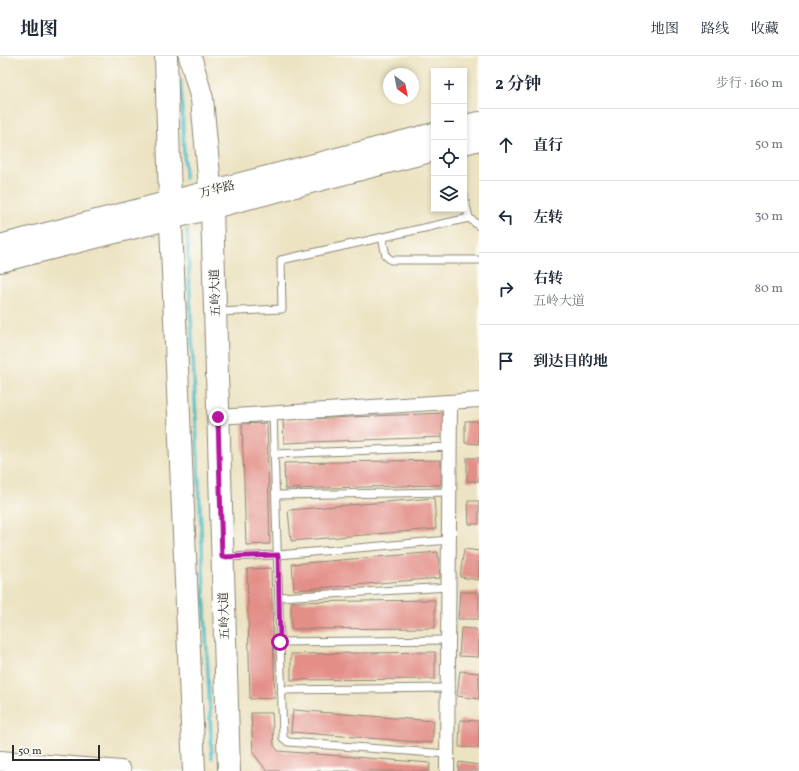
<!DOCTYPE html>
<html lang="zh">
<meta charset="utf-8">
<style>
:root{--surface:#fff;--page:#f6f6f7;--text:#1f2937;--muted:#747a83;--line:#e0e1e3}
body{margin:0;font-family:Vollkorn,"Noto Serif SC",serif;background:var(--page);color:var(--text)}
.controls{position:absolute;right:12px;top:12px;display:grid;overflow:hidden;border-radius:0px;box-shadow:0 2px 6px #0003}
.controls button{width:36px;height:36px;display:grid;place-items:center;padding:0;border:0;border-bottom:1px solid var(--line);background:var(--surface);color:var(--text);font:20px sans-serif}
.compass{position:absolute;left:383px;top:12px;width:36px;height:36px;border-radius:50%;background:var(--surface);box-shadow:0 2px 6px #0003;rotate:148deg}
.scale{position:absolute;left:12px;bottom:10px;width:88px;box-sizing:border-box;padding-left:4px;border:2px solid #2b2b2b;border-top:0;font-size:11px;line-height:14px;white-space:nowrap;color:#2b2b2b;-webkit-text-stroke:3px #fdfcf7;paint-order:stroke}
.stop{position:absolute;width:12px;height:12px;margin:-9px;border:3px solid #b5179e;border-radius:50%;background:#fff}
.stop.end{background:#b5179e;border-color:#fff;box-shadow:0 1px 4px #0008}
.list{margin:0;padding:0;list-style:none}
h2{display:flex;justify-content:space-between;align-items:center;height:52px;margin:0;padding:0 16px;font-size:17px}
h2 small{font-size:13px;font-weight:400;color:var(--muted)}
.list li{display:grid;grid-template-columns:26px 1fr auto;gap:12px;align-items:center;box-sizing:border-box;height:72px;padding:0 16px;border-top:1px solid var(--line)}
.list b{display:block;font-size:15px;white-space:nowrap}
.list p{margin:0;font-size:13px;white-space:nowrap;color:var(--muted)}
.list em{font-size:13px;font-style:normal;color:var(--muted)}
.icon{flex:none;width:22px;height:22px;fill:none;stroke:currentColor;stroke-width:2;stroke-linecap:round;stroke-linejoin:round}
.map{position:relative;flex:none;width:479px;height:715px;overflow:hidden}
header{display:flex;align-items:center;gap:24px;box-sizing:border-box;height:56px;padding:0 20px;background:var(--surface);border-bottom:1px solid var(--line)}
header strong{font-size:19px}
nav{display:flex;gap:22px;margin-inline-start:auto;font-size:14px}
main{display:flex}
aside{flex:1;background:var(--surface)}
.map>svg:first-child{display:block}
</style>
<header>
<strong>地图</strong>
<nav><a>地图</a><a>路线</a><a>收藏</a></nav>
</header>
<main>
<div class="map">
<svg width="479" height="715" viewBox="0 0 479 715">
<rect width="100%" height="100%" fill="#fdfcf7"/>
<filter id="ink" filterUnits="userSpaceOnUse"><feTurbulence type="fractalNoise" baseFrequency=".025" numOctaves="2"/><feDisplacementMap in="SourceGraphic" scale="8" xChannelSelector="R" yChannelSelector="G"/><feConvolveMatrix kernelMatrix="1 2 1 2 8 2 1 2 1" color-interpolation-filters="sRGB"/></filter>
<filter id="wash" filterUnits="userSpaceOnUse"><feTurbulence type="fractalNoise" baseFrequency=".012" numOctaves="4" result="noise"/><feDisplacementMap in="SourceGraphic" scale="16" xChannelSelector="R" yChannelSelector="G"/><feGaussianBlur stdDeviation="0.9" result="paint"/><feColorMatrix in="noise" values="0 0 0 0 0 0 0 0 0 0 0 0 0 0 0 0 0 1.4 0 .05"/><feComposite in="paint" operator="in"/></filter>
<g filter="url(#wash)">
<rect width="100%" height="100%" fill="#ece3c2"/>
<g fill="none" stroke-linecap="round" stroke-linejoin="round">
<g stroke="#4dbbc6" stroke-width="3.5">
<polyline points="181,25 185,122"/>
<polyline points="187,174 212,702"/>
</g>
</g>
<g id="blocks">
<g fill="#e38e87">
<polygon points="443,357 443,381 284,387 283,364"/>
<polygon points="465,365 479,365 479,388 465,387"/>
<polygon points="267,367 270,488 246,489 242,368"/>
<rect x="467" y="402" width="12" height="23"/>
<polygon points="441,404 441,429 285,433 284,407"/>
<polygon points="434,442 436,473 291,485 288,454"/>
<polygon points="468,445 479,445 479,468 469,468"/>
<polygon points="464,493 479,495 479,524 460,521"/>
<polygon points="438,496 440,522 294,534 292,508"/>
<polygon points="271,512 275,642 250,643 247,513"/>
<polygon points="460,536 479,536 479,563 458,563"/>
<polygon points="435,544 435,572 291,573 291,546"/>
<polygon points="461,572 476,573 476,576 479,576 479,601 459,600"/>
<polygon points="435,596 435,623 291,624 291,598"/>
<polygon points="460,615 479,617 479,643 457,640"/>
<polygon points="293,654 434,665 432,687 291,676"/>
<polygon points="251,657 272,657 274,689 278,695 430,707 429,715 267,715 253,697"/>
<polygon points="460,664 479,665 479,692 459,691"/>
<polygon points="459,706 479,709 479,715 458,715"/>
</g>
</g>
</g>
<g filter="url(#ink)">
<use href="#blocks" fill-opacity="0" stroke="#8c8776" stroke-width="1"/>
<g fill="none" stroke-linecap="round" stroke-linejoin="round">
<defs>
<g id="lane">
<polyline points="464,140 469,162"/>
<polyline points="382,181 386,200 391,204 479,204"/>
<polyline points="218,256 282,253 281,204 469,162 479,170"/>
<polyline points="273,357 283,682 288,686 447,698"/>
<polyline points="274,398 450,391"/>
<polyline points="276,439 450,436"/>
<polyline points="224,501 278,499 449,484"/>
<polyline points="279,541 449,531"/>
<polyline points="280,586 448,584"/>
<polyline points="282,634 448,632"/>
</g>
<g id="street">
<polyline points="218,361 479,344"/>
<polyline points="447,715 450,346"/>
</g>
<g id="secondary">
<polyline points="464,69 479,66"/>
<polyline points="464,88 479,84"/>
<polyline points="0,189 434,77"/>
<polyline points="0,206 171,163 434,95"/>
<polyline points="0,705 121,715"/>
</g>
<g id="primary">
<polyline points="166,0 170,145 194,715"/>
<polyline points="190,0 202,43 212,153 229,715"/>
</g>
</defs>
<use href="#lane" stroke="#8c8776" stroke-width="9"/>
<use href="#street" stroke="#8c8776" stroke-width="16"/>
<use href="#secondary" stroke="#8c8776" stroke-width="22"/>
<use href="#primary" stroke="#8c8776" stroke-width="24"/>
<use href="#lane" stroke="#fff" stroke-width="7"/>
<use href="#street" stroke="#fff" stroke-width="14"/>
<use href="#secondary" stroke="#fff" stroke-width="20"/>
<use href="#primary" stroke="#fff" stroke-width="22"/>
</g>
</g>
<g fill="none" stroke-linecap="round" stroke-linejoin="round" filter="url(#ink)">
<polyline stroke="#b5179e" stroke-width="5" points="218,361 222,501 278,499 280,586"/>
</g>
<g text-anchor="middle" stroke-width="3.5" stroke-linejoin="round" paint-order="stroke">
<g font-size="12" fill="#2b2b2b" stroke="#fdfcf7">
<text transform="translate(217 133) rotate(-14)" y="4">万华路</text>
<text transform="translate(215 237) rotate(-92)" y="4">五岭大道</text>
<text transform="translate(224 560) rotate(-92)" y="4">五岭大道</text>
</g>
</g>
</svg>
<div class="controls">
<button>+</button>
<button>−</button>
<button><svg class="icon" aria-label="locate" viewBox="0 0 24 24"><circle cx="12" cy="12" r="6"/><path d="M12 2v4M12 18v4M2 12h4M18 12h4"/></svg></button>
<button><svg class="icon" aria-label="layers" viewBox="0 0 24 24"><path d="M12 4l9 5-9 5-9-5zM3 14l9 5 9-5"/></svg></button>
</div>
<svg class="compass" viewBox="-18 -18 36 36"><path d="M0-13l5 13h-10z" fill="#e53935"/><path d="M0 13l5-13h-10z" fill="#747a83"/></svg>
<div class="scale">50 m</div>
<div class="stop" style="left:280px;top:586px"></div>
<div class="stop end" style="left:218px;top:361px"></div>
</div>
<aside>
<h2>2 分钟<small>步行 · 160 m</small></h2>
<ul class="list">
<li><svg class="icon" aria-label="ahead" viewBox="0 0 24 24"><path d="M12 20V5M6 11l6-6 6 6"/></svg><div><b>直行</b></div><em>50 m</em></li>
<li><svg class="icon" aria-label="left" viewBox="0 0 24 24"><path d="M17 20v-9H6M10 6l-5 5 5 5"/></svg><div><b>左转</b></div><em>30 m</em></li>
<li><svg class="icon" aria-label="right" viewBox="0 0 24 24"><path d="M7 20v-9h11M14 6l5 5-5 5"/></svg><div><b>右转</b><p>五岭大道</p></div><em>80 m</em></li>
<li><svg class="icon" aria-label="arrive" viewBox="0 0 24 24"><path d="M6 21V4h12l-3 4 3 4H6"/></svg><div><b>到达目的地</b></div></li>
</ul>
</aside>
</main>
